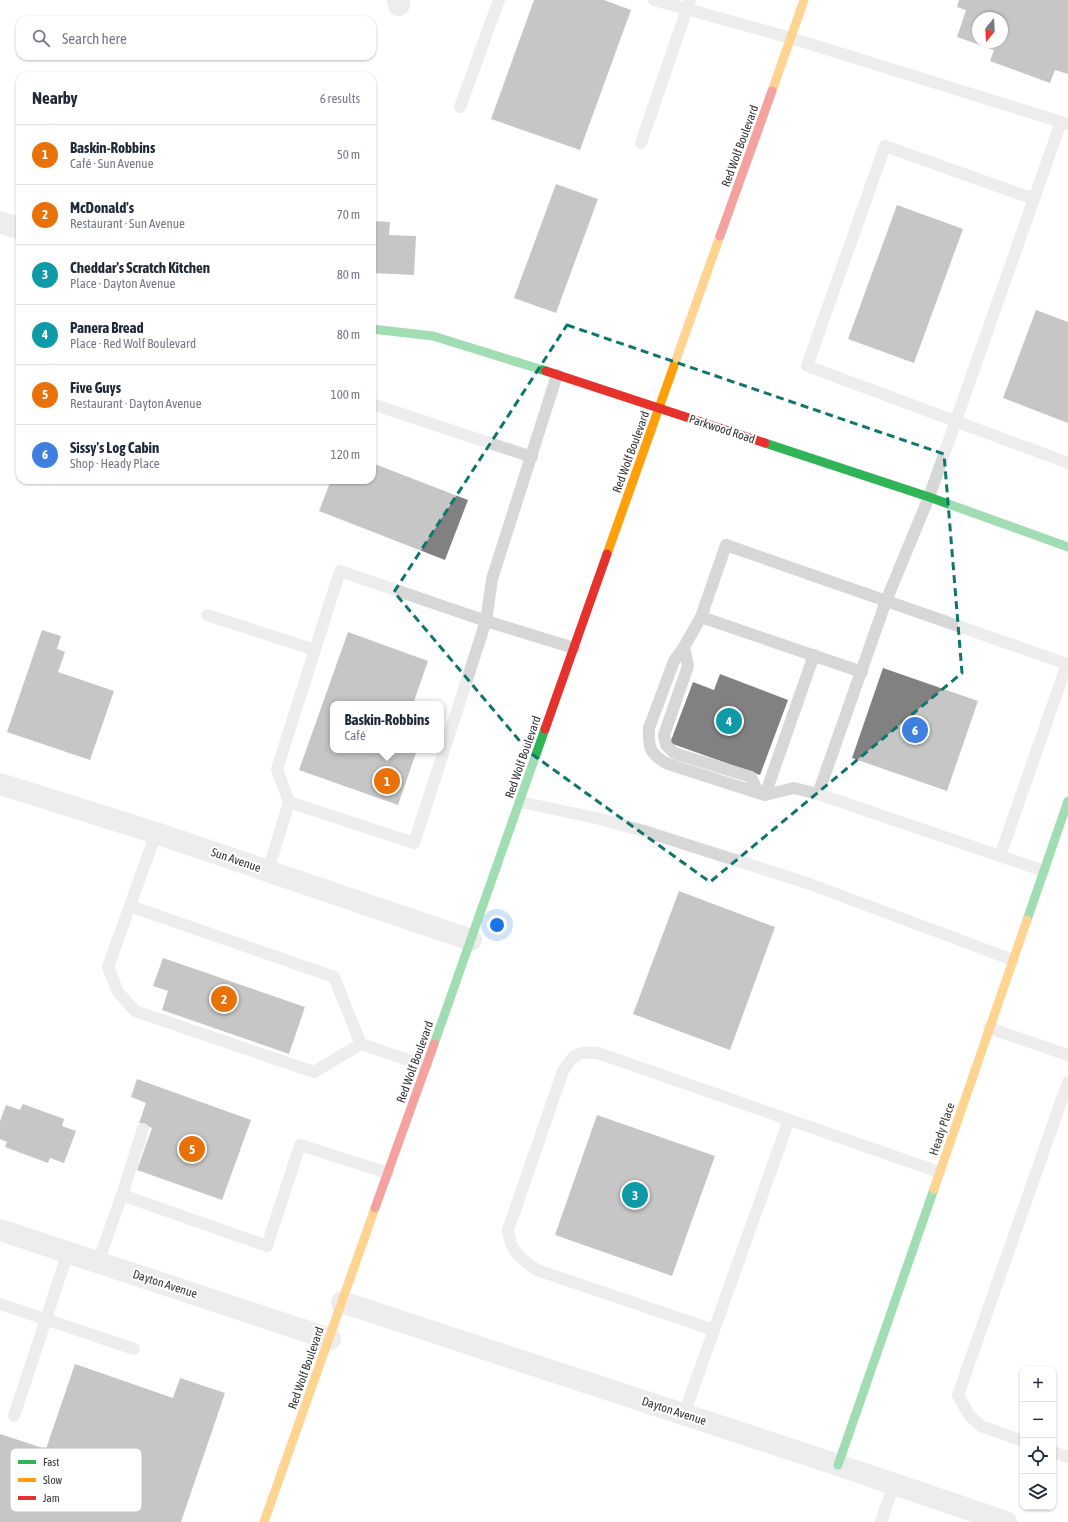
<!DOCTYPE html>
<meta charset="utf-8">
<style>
:root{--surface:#fff;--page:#f2f2f3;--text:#1f2937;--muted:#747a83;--line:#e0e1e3;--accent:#7a7a7a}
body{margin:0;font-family:"Asap Condensed",sans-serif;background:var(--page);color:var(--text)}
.controls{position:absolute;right:12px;bottom:12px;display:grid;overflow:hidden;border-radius:8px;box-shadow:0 1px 3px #0004}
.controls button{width:36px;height:36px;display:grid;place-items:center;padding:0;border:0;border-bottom:1px solid var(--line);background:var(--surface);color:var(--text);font:20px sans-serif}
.compass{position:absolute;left:972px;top:12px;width:36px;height:36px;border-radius:50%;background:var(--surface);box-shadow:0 1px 3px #0004;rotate:198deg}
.you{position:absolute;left:497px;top:925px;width:14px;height:14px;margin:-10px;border:3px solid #fff;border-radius:50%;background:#1a73e8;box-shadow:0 0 0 6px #1a73e833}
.badge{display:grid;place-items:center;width:26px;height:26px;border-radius:50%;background:var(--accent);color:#fff;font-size:13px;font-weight:700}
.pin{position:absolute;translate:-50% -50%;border:2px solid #fff;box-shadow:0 1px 4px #0006}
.popup{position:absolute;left:330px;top:701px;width:114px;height:52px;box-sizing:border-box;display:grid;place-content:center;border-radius:8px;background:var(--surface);filter:drop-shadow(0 1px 3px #0005);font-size:13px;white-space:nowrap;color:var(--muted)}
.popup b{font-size:15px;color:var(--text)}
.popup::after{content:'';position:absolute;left:50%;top:100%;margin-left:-8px;border:8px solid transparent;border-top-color:var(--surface)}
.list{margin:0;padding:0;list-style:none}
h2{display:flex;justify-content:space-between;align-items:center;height:52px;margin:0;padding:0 16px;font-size:17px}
h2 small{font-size:13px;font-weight:400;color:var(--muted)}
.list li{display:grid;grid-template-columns:26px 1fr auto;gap:12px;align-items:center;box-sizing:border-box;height:60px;padding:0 16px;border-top:1px solid var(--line)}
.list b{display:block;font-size:15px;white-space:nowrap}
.list p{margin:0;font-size:13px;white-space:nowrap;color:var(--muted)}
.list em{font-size:13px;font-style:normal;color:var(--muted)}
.icon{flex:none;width:22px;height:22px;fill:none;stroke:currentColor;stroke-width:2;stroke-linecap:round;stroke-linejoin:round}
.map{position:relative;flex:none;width:1068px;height:1522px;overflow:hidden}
.search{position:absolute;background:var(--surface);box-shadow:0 1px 3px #0004;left:16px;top:16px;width:360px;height:44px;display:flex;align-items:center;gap:10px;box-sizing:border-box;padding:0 14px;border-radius:12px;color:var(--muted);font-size:15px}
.panel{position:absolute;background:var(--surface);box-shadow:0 1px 3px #0004;left:16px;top:72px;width:360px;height:412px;border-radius:12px}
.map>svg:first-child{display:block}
</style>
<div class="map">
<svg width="1068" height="1522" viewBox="0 0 1068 1522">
<rect width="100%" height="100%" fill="#fff"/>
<g fill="#818181" fill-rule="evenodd">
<polygon points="534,0 604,0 631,10 580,150 491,119"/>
<path d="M959,0H1068V74L1055,70L1050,83L990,61L994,50L957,37L966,10L957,7ZM978,18H1002V42H978Z"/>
<polygon points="556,184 598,199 556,313 514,298"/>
<polygon points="897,205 963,229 914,363 848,339"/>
<polygon points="372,221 390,222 389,235 416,236 414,275 372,273"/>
<polygon points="1036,310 1068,322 1068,423 1003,398"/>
<polygon points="372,463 468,500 445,560 319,511 331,480 372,480"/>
<polygon points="42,630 61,636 57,649 65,652 58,672 114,691 90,760 7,732"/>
<polygon points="348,632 428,661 413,704 333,704 333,750 417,750 398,805 299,770"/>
<polygon points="883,668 978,701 947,791 852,758"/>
<polygon points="720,674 788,700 760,775 670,743 693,682 714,690"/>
<polygon points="679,891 775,927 730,1050 633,1014"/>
<polygon points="163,958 305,1007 289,1054 162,1010 168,991 153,986"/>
<polygon points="137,1079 251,1120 222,1200 137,1170 152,1128 139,1123 146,1103 131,1097"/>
<polygon points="23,1104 64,1119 62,1126 76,1131 64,1163 50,1158 48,1163 5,1147 7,1142 0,1139 0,1121 6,1105 20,1110"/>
<polygon points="597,1115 715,1156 672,1276 555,1235"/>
<polygon points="75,1364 173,1398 180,1378 225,1393 181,1522 0,1522 0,1434 46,1449"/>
</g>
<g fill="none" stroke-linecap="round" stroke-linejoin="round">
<g stroke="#d7d7d7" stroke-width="12">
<polyline points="654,0 791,38 1068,124"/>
<polyline points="460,107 499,0"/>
<polyline points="641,143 690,0"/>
<polyline points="1034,199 885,146 807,366 1068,463"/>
<polyline points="372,404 532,457"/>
<polyline points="207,615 315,650"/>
<polyline points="701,617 862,672"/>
<polyline points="684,647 688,666 664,735 666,745 674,753 751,777 758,793"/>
<polyline points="818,794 886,601 929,497 1061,122"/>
<polyline points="765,795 814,655"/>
<polyline points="289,802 277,769 340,571 486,621 574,648"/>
<polyline points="520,802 596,818 644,831 807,883 1013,960"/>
<polyline points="156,833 108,967 118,992 135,1011 314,1072 361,1044 426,1066"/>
<path d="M1000,856L1067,664L726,545L701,617L684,647L674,661L649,728C648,747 650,755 668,764L765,795L794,788L818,794L1044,871"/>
<polyline points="268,871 289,802 414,843 486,621 492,579 557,375"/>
<polyline points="130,906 334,977 361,1044"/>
<polyline points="989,1028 1068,1055"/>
<polyline points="122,1195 143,1129"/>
<polyline points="98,1262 122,1195 267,1246 300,1145 388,1173"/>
<polyline points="0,1304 134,1349"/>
<path d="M714,1330L537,1270C519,1257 511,1253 508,1230L563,1071C574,1054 577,1051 598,1053L939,1172"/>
<polyline points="684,1414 789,1120"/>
<polyline points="14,1416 68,1252"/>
<polyline points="1023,1441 981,1426 969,1415 958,1395 1068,1082"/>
<polyline points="1053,1452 1068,1457"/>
<polyline points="881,1522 894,1484"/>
</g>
<g stroke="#d7d7d7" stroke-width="22">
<polyline points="398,0 399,5"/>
<polyline points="0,222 20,229"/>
<polyline points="0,784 156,833 471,940"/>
<polyline points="0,1230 330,1339"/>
<polyline points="342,1302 838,1465 1006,1522"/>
</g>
<g stroke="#30b455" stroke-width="9">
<polyline points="372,329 433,336 546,371"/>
<polyline points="765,443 929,497 1068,547"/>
<polyline points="1027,920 1068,801"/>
<polyline points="434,1044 545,729"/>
<polyline points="838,1465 934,1189"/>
</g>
<g stroke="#ff9f0a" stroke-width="9">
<polyline points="772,91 804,0"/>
<polyline points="607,554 720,236"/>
<polyline points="934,1189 1027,920"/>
<polyline points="264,1522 375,1208"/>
</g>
<g stroke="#e5322d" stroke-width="9">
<polyline points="720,236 772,91"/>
<polyline points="546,371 765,443"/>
<polyline points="545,729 607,554"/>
<polyline points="375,1208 434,1044"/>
</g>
</g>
<path d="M0 0H1068V1522H0ZM567,325L944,454L962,673L710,882L529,752L394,592Z" fill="#fff" fill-opacity=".55" fill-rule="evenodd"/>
<path fill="none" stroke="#0f766e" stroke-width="3" stroke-dasharray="8 5" stroke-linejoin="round" d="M567,325L944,454L962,673L710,882L529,752L394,592Z"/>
<g text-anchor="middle" stroke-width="4" stroke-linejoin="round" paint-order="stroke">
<g font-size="12" fill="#333" stroke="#fff">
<text transform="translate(740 146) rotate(-70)" y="4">Red Wolf Boulevard</text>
<text transform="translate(722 429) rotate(18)" y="4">Parkwood Road</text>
<text transform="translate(631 452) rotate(-70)" y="4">Red Wolf Boulevard</text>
<text transform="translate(523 757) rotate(-71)" y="4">Red Wolf Boulevard</text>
<text transform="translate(236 860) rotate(19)" y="4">Sun Avenue</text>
<text transform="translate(415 1062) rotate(-70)" y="4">Red Wolf Boulevard</text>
<text transform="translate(942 1129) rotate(-71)" y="4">Heady Place</text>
<text transform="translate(165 1284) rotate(18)" y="4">Dayton Avenue</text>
<text transform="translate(306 1368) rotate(-71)" y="4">Red Wolf Boulevard</text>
<text transform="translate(674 1411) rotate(18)" y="4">Dayton Avenue</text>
</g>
</g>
<rect x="10" y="1448" width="132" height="64" rx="6" fill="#fff" stroke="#c2c2c2" stroke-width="1"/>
<rect x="18" y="1460" width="18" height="4" fill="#30b455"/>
<rect x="18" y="1478" width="18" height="4" fill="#ff9f0a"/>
<rect x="18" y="1496" width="18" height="4" fill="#e5322d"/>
<g font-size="11" fill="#333">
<text x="43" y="1466">Fast</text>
<text x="43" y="1484">Slow</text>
<text x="43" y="1502">Jam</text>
</g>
</svg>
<div class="controls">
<button>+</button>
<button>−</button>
<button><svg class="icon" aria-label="locate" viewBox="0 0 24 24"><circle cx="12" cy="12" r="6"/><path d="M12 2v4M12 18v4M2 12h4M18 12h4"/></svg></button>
<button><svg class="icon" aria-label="layers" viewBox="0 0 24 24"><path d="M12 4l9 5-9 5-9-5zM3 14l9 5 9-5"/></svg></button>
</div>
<svg class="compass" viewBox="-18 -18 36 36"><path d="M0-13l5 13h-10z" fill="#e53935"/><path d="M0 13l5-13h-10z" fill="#747a83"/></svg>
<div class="you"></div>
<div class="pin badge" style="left:387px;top:781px;background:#e8710a">1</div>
<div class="popup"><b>Baskin-Robbins</b>Café</div>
<div class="pin badge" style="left:224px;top:999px;background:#e8710a">2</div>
<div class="pin badge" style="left:635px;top:1195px;background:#0f9aa8">3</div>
<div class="pin badge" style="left:729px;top:721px;background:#0f9aa8">4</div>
<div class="pin badge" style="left:192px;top:1149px;background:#e8710a">5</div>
<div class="pin badge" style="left:915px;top:730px;background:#3f7fe0">6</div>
<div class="search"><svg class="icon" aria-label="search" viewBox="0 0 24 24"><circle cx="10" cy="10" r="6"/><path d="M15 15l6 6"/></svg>Search here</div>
<section class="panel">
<h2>Nearby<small>6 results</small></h2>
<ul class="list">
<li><span class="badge" style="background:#e8710a">1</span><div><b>Baskin-Robbins</b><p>Café · Sun Avenue</p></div><em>50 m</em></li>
<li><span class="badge" style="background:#e8710a">2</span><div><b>McDonald's</b><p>Restaurant · Sun Avenue</p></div><em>70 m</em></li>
<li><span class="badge" style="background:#0f9aa8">3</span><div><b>Cheddar's Scratch Kitchen</b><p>Place · Dayton Avenue</p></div><em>80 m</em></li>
<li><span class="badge" style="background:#0f9aa8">4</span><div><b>Panera Bread</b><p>Place · Red Wolf Boulevard</p></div><em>80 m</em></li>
<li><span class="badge" style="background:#e8710a">5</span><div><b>Five Guys</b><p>Restaurant · Dayton Avenue</p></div><em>100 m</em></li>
<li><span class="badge" style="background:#3f7fe0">6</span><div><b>Sissy's Log Cabin</b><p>Shop · Heady Place</p></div><em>120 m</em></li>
</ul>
</section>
</div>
